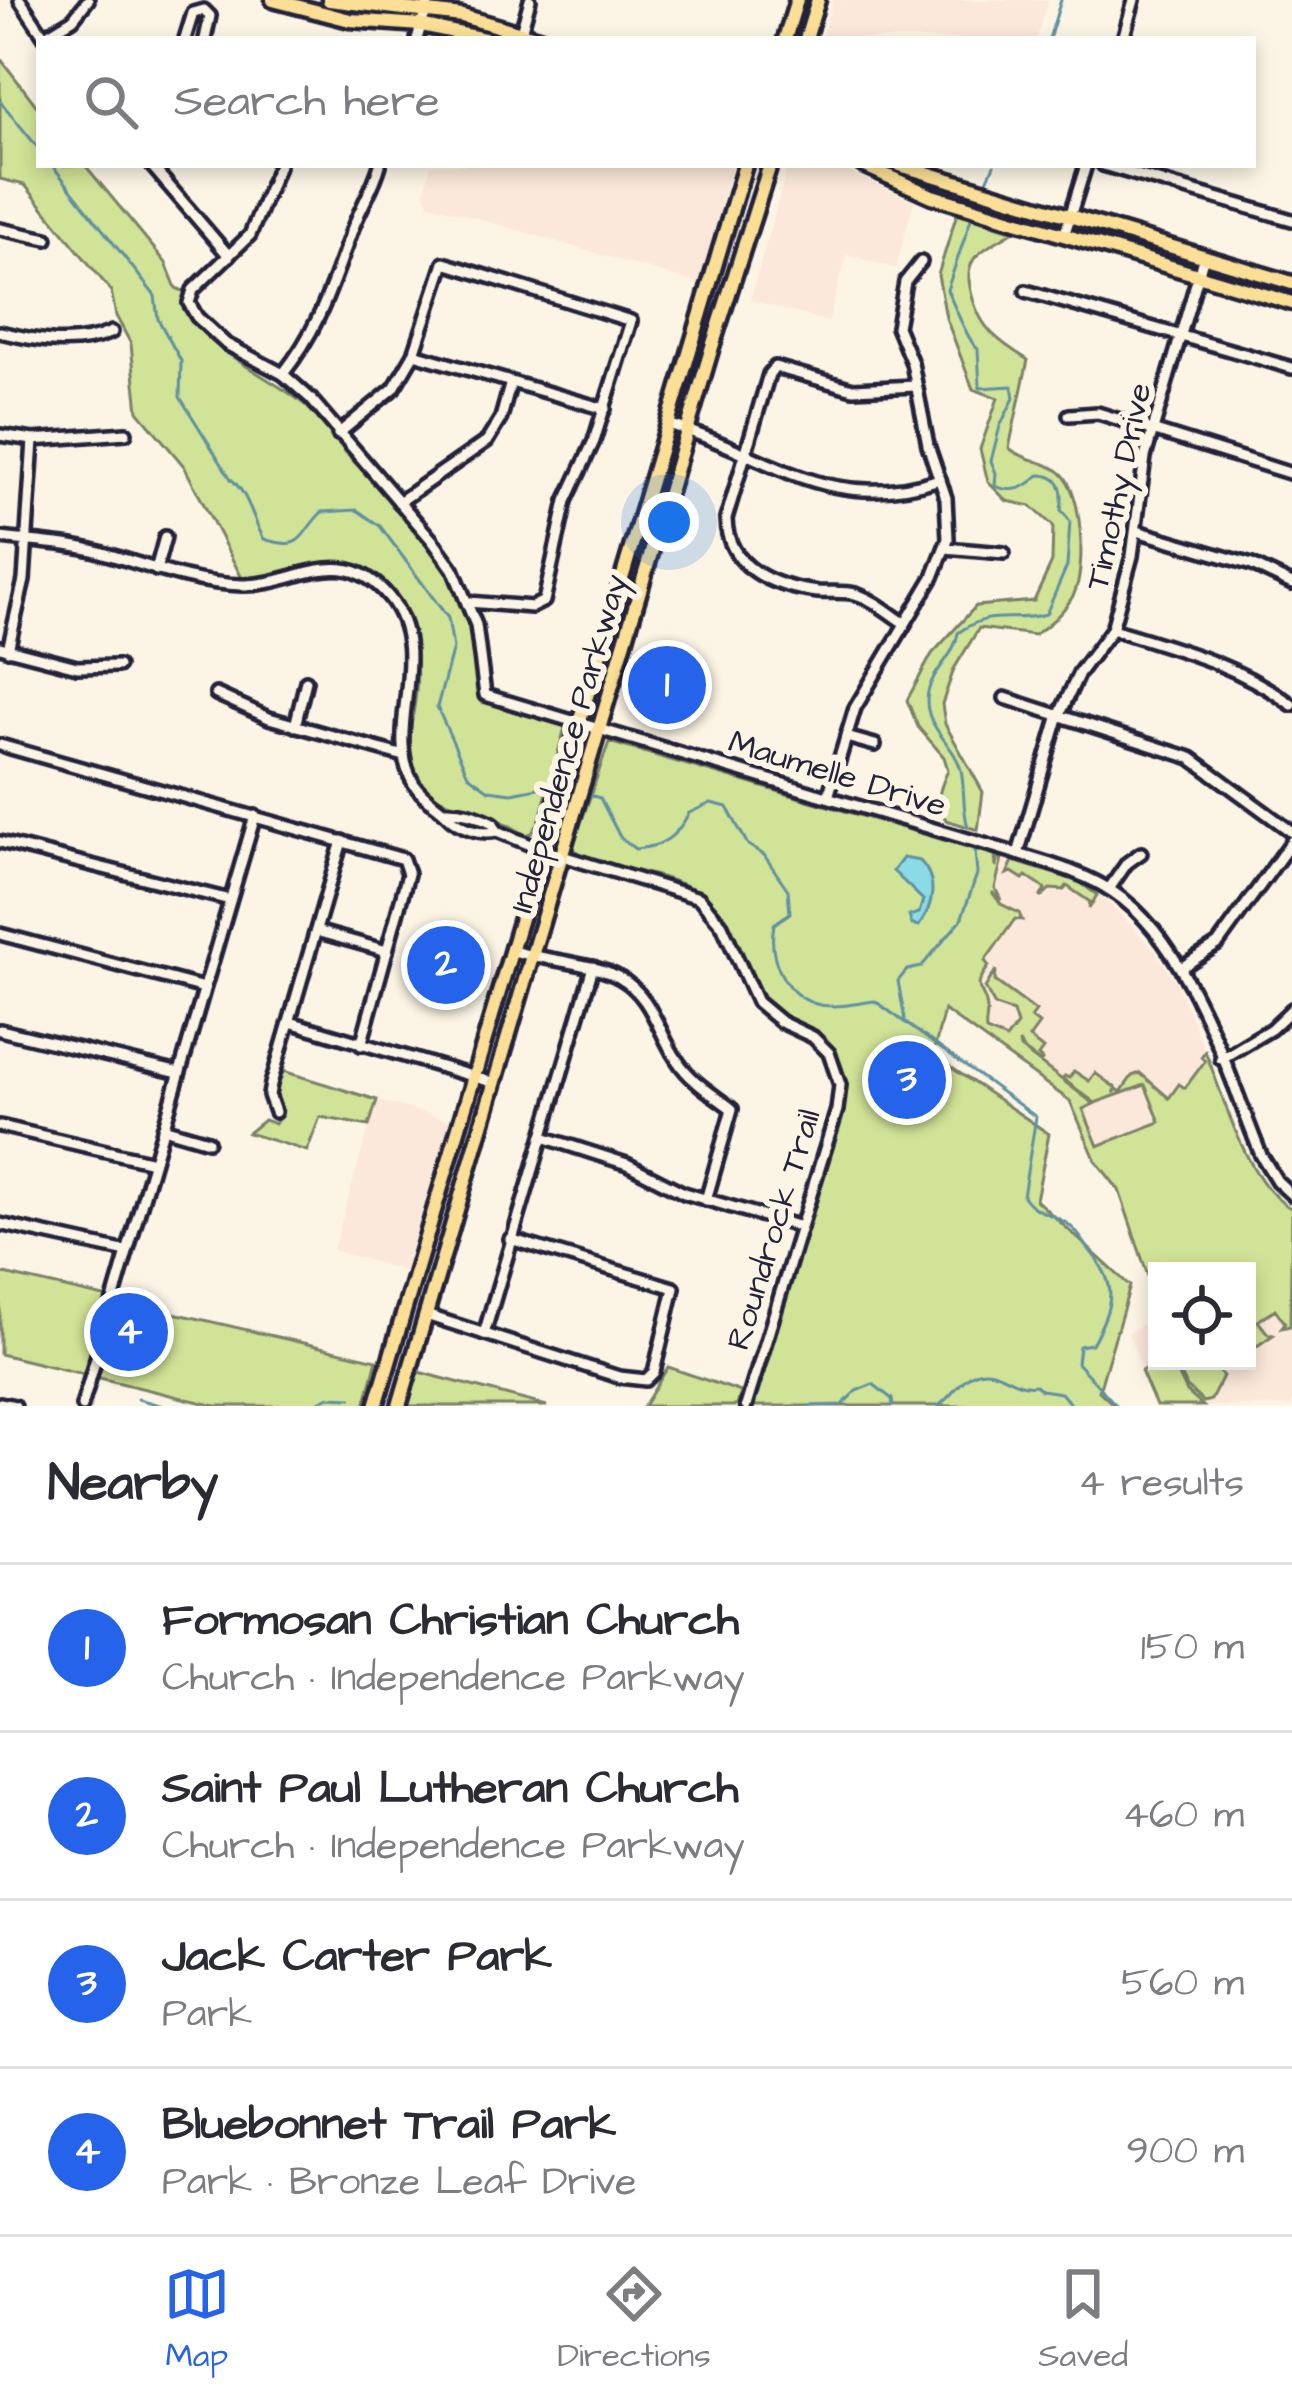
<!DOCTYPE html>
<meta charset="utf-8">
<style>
:root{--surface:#fff;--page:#f2f2f3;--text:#2b2b33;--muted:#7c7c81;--line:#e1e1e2;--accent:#2563eb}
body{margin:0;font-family:"Architects Daughter",sans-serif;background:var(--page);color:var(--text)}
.controls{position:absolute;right:36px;bottom:36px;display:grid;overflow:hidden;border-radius:0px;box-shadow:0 6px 18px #0003}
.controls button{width:108px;height:108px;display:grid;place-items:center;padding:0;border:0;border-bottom:3px solid var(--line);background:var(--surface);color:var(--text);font:60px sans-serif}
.you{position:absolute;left:669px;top:522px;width:42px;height:42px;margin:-30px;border:9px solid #fff;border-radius:50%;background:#1a73e8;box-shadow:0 0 0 18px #1a73e833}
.badge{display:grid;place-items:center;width:78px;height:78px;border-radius:50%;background:var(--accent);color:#fff;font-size:39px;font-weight:700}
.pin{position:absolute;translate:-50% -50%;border:6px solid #fff;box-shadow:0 3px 12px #0006}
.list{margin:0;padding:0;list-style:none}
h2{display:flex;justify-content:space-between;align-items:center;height:156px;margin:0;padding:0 48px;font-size:51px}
h2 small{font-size:39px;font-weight:400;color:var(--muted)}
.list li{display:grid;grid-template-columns:78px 1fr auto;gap:36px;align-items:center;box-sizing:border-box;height:168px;padding:0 48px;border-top:3px solid var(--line)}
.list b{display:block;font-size:45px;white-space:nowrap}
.list p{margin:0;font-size:39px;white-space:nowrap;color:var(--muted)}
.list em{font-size:39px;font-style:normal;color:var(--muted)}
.icon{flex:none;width:66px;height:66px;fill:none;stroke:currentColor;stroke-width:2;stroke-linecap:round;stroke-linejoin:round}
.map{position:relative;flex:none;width:1292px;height:1406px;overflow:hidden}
.search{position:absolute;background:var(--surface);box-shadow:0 6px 18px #0003;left:36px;right:36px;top:36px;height:132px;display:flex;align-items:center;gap:30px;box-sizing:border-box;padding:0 42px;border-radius:0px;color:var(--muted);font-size:45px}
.sheet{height:828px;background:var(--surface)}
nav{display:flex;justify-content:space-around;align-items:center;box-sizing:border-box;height:168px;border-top:3px solid var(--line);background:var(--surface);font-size:33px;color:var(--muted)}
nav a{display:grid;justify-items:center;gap:6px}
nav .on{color:var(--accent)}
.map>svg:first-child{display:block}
</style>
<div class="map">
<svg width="1292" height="1406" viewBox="0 0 1292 1406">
<rect width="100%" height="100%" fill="#fcf5e5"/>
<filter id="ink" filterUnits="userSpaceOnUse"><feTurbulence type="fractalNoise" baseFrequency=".00833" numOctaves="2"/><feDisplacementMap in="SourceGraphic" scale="24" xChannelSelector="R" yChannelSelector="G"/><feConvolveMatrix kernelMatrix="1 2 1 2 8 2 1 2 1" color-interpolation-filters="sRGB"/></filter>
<g filter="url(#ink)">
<g fill="#fbe8da">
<polygon points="833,0 1048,0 1036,39 821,39"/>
<polygon points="431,165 732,165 699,284 430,204 424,193"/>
<polygon points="788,165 832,165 914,201 896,268 847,255 828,322 750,300"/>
<polygon points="995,855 1078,881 1101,895 1155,950 1177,984 1257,1175 1274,1199 1292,1209 1292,1406 1156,1406 1128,1333 1157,1317 1157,1361 1247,1361 1247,1271 1157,1271 1157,1303 1119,1190 1096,1161 1070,1101 943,1009"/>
<polygon points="377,1100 453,1121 404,1271 333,1250"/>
</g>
<g fill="#d1e397" stroke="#7a8269" stroke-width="3">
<path d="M0,58L39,109V165H85L166,263L176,288L186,292C176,339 277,378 306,406C324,423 337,444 354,462C389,498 440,553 462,598C477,630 470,665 482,697L566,724L539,822L532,833L526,835C512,827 499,819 485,813C465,805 441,804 426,789C398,761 413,726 416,692C419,656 412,617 388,589C376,574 360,566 341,563C307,559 276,577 242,578L184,466L138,411L131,344L116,316L111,291L25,185L0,179Z"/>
<path d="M957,213L1014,231C1002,239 982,248 974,259C968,268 968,277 970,287C978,327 995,339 1028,360L1009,448C1026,462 1048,461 1061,473C1083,492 1086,569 1074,594C1065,611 1049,625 1034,635L979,628L954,669L942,704L945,724L983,792L978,830L946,820C934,799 939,791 948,770L944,757L918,727L907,700L932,654L976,606L1034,601L1052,562L1053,526L1031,506L1007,501L988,482L980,449L998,398L973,389L946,318L938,275Z"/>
<path d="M609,742L995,855L996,867L997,858H1002L995,888L1001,900L992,892L1001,904L1019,913L1022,920L1015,919L985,961L989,966C968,994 987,987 987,1012C987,1018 985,1024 986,1031L1006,1039L1017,1025L1013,1012L995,1006L985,988L996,970L995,981L1036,1011L1031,1018L1039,1024L1029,1038L1043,1049L1038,1056L1042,1060L1040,1062L1023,1050L1019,1042L1020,1048L1094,1104L1083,1109L1098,1146L1160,1122L1145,1085L1095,1103L1063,1079L1065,1076L1069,1078L1074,1071L1089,1081L1095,1073L1116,1088L1114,1093L1117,1089L1121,1092L1132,1076L1140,1073L1169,1098L1179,1084L1185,1088L1205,1061L1201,1057L1205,1051C1225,1099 1246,1184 1292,1209L1290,1326L1281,1328L1285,1323L1275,1309L1258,1321L1268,1334L1273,1335L1257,1346L1250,1343L1247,1351V1271H1157V1303L1119,1190L1096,1161L1070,1101L944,1010L933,1055L1049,1134L1036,1200L1130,1286L1099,1391L1115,1406H753L841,1117C846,1093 848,1076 836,1054C819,1025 785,1023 763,998C737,968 739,919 703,895C664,869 610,873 572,849Z"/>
<polygon points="1013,861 1078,881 1097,895 1089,909 1090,902 1067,886 1064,890 1050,889 1040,898 1045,889 1026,876 1023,879 1012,872 1007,874"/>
<polygon points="283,1071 377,1100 369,1126 320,1117 307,1151 248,1133 264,1120 275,1124 283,1111 275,1096"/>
<polygon points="0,1273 377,1360 365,1406 216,1406 0,1354"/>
<polygon points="1158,1361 1172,1361 1187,1392 1203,1406 1156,1406 1141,1371"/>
<polygon points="1175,1361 1227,1361 1219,1372 1223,1376 1211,1400 1203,1402 1187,1387"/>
<polygon points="668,1367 741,1392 737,1406 644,1406"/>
<polygon points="419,1372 547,1406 408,1406"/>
</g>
<path fill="#8bdbe6" stroke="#6191a2" stroke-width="3" d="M903,858L920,861C939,881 933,906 919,926L912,925L909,916L919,913L923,900L893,871Z"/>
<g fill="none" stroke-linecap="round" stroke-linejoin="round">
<g stroke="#6191a2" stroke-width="3">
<polyline points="1049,39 1061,0"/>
<polyline points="0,101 39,149"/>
<path d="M52,165L155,296L158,319L181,361L180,397L231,479C248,493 253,520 264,539C305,552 298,535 322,512L357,510L380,526L448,618L453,648L437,707L468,775L489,790L512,793L553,785"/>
<polyline points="986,183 994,165"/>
<path d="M586,794L600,798L620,837L635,849C663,847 676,837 689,813L711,803L727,807L748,845L764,855L788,890L790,913L774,924C768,955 782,994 816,1004C833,1009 857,1003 875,1001L1036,1117L1023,1196C1035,1215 1054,1212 1070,1226C1077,1231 1083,1241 1088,1248C1119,1285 1114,1303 1092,1344L1079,1346L1077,1363L1117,1406"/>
<path d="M968,827C962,808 965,789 961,770C954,742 921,726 928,692C933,669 954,658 958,633C991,608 1011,624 1046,614L1067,566L1070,521L1061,510C1064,491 1062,475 1039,475C1026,488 1013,494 995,486L996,473L991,461L1000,426L1014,398L1012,386L980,388L978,349C968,342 954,304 947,290L971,219"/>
<polyline points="905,1020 898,981 907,970 921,967 961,920 977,874 975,851"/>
<polyline points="138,1399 163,1406"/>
<polyline points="311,1406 329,1397 352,1398"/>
<polyline points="808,1406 842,1405 856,1391 873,1384 892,1399 893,1406"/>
<path d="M938,1406C952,1397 958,1382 973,1374C996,1362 1011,1389 1036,1385L1041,1390L1061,1393L1072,1406"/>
</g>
<defs>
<g id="minor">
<polyline points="20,0 46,39"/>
<polyline points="45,36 73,19 88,0"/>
<polyline points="185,39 193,13 204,10 210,16 205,39"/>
<polyline points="417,39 429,0"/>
<polyline points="519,39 530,0"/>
<polyline points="1123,39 1134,0"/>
<polyline points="151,165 229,256"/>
<path d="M279,165L250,235L193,290L189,303L197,317L226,344L283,374L311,399L432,540L453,569L476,625L485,695L1018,854C1050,864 1085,873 1113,892C1190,943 1227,1072 1261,1155L1277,1181L1292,1195"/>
<polyline points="1103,165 1292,220"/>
<polyline points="0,229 47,239"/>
<polyline points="1064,236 1086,165"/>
<polyline points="1026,291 1292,368"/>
<path d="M0,332C38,341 75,348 112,332"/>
<polyline points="414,354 605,409"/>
<path d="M283,374C319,328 330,290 350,236C358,211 373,190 380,165"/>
<polyline points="1069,415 1098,413 1292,474"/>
<path d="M668,424C768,453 826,516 940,479"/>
<polyline points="338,434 394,388 414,354 444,263 631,321 594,441 566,501 544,601 532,607 468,602"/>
<polyline points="0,435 33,440 126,433"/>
<polyline points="399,502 487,441 501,418 511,382"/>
<polyline points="1137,531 1252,565 1292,584"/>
<path d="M0,538C33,542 68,543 100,552C148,566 193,584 243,585C297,586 342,540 389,597C436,655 381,731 414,784C423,798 436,804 447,815C458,827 481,835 497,831"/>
<polyline points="945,548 1004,553"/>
<polyline points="156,570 165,537"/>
<path d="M904,623C889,613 873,599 855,594C843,591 831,593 818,592C774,587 727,568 726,519L769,374L775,367L853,389L916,386"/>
<path d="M1112,629C1177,649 1237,664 1292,705"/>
<polyline points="0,647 77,667 118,666"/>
<polyline points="8,650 24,580 33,440"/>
<polyline points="216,694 269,718 404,756"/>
<polyline points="1005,698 1191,758 1292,832"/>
<polyline points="295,726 306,681"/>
<polyline points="846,737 875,745"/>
<polyline points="0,745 403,859 408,874 361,1045"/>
<polyline points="828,797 855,708 933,577 948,539 946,498 928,445 912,363 897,327 905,282 921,262"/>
<path d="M444,811C463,810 476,815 493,823L497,831L543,850L699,898L722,925L757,1002L781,1022L813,1037L829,1053L840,1085L837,1110L746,1406"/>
<polyline points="0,842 230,900"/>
<polyline points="1018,854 1058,718 1079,673 1112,629 1132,556 1145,457 1204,256"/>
<polyline points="1109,889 1127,863 1141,853"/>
<polyline points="316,931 387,951"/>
<polyline points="0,934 204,988"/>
<path d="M513,951C544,960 595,963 620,978C652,996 658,1032 677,1060C691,1082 713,1094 732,1109L706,1200"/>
<polyline points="1181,968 1218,944 1292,841"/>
<polyline points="290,1022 495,1083"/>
<polyline points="0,1030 179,1073"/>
<polyline points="1221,1059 1271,1029 1292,1009"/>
<polyline points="275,1112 269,1095 271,1084 342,841"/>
<polyline points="0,1126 153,1162"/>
<polyline points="163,1128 208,1141"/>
<polyline points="543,1137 627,1164 684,1193 801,1227"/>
<polyline points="0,1224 127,1252"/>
<polyline points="426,1315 619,1377 646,1380 654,1372 674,1288 510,1239"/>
<polyline points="484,1334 593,967"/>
<polyline points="0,1403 15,1406"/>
<polyline points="82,1406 255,816"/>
</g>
<g id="major">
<polyline points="273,0 350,20 421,25 485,39"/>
<polyline points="329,0 462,16 542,39"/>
<polyline points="785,39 797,0"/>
<polyline points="806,39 818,0"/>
<polyline points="863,165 932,196 1292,303"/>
<polyline points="900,165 1292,283"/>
<polyline points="376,1406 745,165"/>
<polyline points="399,1406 711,350 770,165"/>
</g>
</defs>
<use href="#minor" stroke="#22223b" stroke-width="18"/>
<use href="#major" stroke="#22223b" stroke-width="21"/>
<use href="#minor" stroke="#fcf5e5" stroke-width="9"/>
<use href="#major" stroke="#fbdf96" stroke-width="12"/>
</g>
</g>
<g text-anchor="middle" stroke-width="12" stroke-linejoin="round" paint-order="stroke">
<g font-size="33" fill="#22223b" stroke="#fcf5e5">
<text transform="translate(1117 486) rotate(-78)" y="12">Timothy Drive</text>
<text transform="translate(567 743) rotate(-74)" y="12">Independence Parkway</text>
<text transform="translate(838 772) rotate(17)" y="12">Maumelle Drive</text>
<text transform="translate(772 1229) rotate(-73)" y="12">Roundrock Trail</text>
</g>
</g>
</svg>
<div class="controls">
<button><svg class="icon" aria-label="locate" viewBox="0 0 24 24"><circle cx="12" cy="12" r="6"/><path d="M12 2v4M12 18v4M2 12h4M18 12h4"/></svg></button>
</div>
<div class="you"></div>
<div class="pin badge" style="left:667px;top:685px">1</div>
<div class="pin badge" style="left:446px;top:965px">2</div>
<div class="pin badge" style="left:907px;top:1080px">3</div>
<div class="pin badge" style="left:129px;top:1332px">4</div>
<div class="search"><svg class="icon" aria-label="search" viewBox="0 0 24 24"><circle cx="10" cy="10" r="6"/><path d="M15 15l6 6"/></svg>Search here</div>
</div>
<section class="sheet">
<h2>Nearby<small>4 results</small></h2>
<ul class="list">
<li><span class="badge">1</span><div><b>Formosan Christian Church</b><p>Church · Independence Parkway</p></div><em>150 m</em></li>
<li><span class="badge">2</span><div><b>Saint Paul Lutheran Church</b><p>Church · Independence Parkway</p></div><em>460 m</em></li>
<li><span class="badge">3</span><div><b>Jack Carter Park</b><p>Park</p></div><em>560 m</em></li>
<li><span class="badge">4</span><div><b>Bluebonnet Trail Park</b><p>Park · Bronze Leaf Drive</p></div><em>900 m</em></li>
</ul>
</section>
<nav>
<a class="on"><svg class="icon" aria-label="map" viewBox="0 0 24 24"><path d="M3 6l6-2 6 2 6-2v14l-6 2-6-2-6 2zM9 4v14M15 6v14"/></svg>Map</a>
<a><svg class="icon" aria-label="directions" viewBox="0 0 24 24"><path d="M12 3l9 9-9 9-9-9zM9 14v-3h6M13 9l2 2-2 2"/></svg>Directions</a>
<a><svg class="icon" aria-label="saved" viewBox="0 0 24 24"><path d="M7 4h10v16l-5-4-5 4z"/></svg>Saved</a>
</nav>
